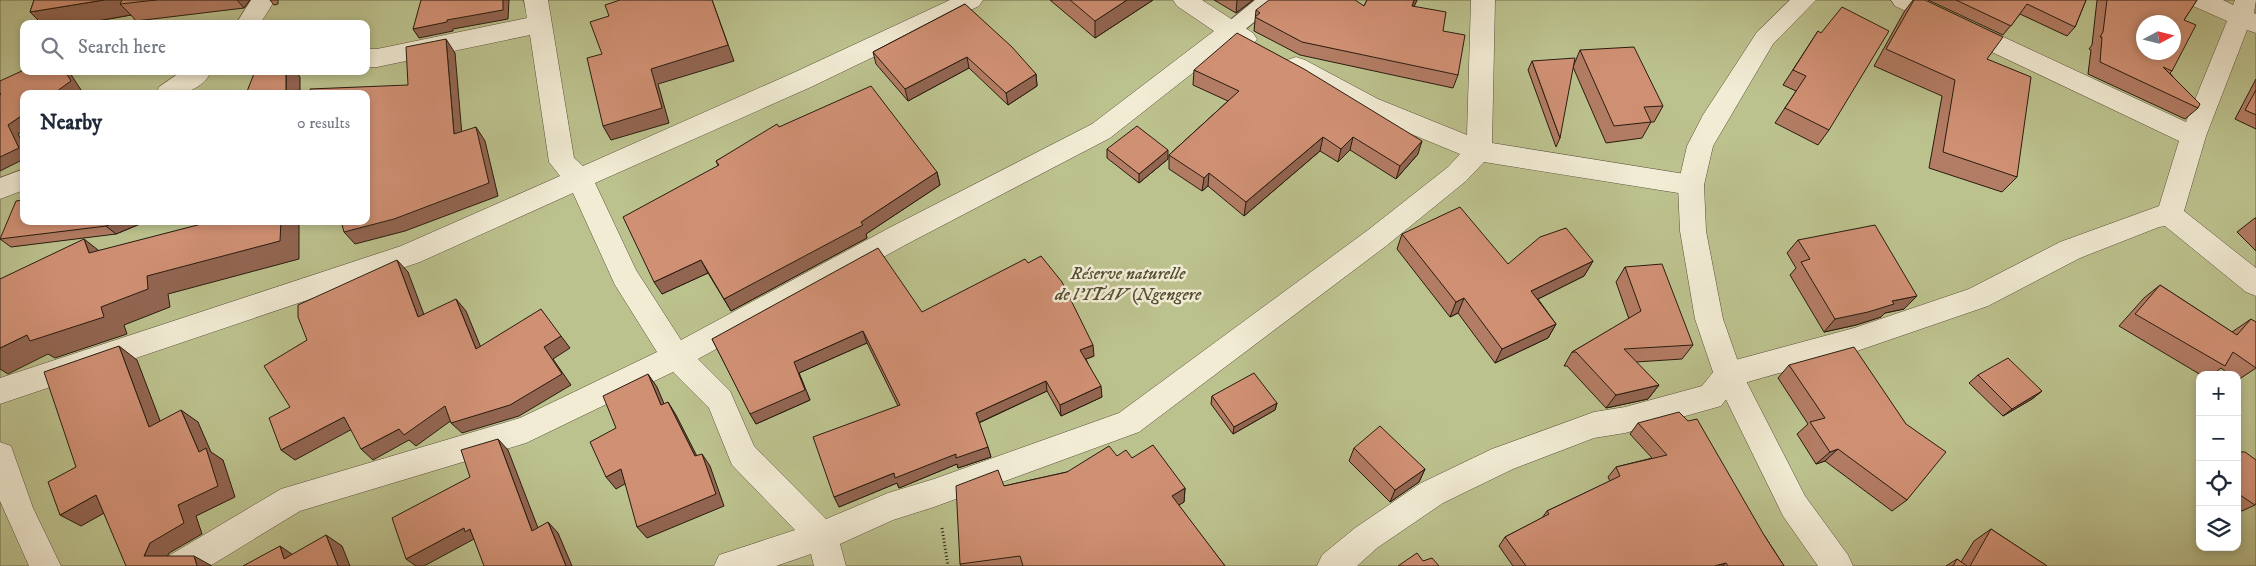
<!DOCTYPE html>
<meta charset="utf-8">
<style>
:root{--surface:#fff;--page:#f2f2f3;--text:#1f2937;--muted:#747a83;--line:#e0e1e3}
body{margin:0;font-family:"IM FELL DW Pica",serif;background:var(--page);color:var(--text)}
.controls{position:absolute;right:15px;bottom:15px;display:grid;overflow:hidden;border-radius:10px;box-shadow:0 2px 8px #0003}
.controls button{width:45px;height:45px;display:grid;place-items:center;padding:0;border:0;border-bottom:1px solid var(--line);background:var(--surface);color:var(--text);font:25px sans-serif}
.compass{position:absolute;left:2136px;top:15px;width:45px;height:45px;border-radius:50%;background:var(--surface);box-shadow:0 2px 8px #0003;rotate:83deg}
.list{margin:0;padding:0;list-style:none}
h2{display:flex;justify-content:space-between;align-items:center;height:65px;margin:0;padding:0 20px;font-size:21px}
h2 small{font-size:16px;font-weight:400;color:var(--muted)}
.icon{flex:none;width:28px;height:28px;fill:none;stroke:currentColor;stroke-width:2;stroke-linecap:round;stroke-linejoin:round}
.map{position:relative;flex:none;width:2256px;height:566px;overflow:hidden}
.search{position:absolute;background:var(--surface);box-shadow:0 2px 8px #0003;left:20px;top:20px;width:350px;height:55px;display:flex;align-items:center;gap:12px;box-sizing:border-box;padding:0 18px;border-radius:10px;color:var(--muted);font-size:19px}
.panel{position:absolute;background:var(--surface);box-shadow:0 2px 8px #0003;left:20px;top:90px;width:350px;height:135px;border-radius:10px}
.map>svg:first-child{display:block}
</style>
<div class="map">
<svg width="2256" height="566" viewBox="0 0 2256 566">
<rect width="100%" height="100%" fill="#ebe2be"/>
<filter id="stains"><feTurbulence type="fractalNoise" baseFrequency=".004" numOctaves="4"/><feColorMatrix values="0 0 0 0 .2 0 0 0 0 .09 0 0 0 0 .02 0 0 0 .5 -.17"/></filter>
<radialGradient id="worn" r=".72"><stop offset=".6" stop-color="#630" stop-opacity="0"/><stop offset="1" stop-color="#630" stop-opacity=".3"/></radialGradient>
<path fill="#bcc28e" stroke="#726e4e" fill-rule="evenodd" d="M0,0H2256V566H0ZM2144,22H2174V52H2144ZM24,24H366V71H24ZM24,94H366V221H24ZM2200,375H2237V547H2200Z"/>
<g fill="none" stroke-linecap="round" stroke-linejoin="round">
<defs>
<polygon id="service" points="1255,0 1278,0 1275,5 1237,36 1230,39 1223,36 1220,31 1223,26"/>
<g id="minor">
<polygon points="524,0 548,0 574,158 583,166 793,73 950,0 983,0 979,6 811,87 595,183 636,270 681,340 889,228 1092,124 1214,31 1177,6 1173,0 1202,0 1253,33 1257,39 1253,45 1245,48 1232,42 1110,138 907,244 698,359 730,391 754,446 826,519 888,493 934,479 1119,413 1368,230 1448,167 1460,154 1360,113 1287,72 1284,66 1287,60 1296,57 1305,60 1378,99 1467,135 1471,0 1495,0 1492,143 1691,175 1700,178 1704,185 1700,192 1691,195 1484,162 1466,181 1386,246 1139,432 934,507 893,520 840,544 846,566 814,566 811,554 776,566 714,566 719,555 795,530 732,465 709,408 673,372 526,443 300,511 210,566 165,566 170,555 281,489 520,418 657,352 615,285 573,193 420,262 0,404 0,378 401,246 560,176 549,162 530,35 377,67 366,67 366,49 377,49 527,18"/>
<polygon points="1891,0 1924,0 2186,122 2227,21 2193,6 2189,0 2223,0 2233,5 2235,0 2256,0 2254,13 2256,14 2256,33 2247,30 2206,136 2184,211 2256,268 2256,296 2246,292 2165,226 2159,227 2080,258 1988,306 1854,352 1737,385 1721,406 1625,433 1594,438 1513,469 1443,503 1377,548 1357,566 1317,566 1322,555 1355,528 1421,483 1492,449 1594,412 1625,407 1702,386 1718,366 1728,362 1854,328 1969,289 2060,242 2159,206 2179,141 1895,6"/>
<polygon points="0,442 11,446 33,508 61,566 29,566 0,501"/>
</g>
<g id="tertiary">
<polygon points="251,0 275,0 260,24 236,24"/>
<polygon points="1790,0 1816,0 1773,44 1713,146 1704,185 1706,231 1723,319 1742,373 1805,496 1848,555 1853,566 1818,566 1783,516 1714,375 1695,319 1680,231 1678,185 1687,146 1703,115 1757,32"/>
<path d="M182,71H212C199,94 179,94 156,94L159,87Z"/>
<polygon points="24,169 24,190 0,199 0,178"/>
</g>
</defs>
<use href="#service" stroke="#594d3a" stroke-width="2"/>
<use href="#minor" stroke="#594d3a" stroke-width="1"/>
<use href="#tertiary" stroke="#594d3a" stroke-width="1"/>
<polyline stroke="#281b0e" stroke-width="3" stroke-dasharray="1 2.5" stroke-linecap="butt" points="942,528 948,566"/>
<use href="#service" fill="#f2ecd5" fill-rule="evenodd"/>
<use href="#minor" fill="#f2ecd5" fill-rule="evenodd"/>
<use href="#tertiary" fill="#f2ecd5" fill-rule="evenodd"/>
</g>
<g fill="#b37c64" stroke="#281b0e">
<polygon points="34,0 250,0 244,8 136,21 131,15 80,24 42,24 30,12"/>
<polygon points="270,0 278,0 278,4 274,5"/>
<polygon points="1050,0 1153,0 1095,38"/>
<polygon points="1214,0 1253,0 1236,13"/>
<polygon points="1367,0 1417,0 1414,6 1443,31 1458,75 1453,88 1300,55 1254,31 1256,10 1364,6"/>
<polygon points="1913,0 1925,0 1987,59 2017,177 2002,192 1929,168 1942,96 1874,66 1904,12"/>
<polygon points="1928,0 2086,0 2075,27 2067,36 2020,14 2003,35"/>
<polygon points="2097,0 2197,0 2184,20 2172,71 2170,73 2198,108 2185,119 2088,74 2091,50 2089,49 2092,45"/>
<polygon points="965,4 1036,74 1037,86 1008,105 969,68 908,101 876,64 873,52"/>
<polygon points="1818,31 1829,130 1818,145 1775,123 1796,91 1783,85"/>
<polygon points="1580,50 1663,106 1654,122 1651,122 1642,138 1606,143 1573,67"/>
<polygon points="1532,61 1560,138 1556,147 1528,70"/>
<polygon points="1194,70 1418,154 1396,179 1350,150 1338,162 1320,151 1244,216 1208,186 1202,191 1169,169 1169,155 1228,101 1193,85"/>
<polygon points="2256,79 2256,129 2235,119"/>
<polygon points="779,127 937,172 940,185 866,234 867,238 731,311 708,273 662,294 718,165 716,161"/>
<polygon points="1107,149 1168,159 1139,183 1107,158"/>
<polygon points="2255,218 2256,218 2256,251 2237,232"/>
<polygon points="24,221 147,221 116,234 11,247 0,239"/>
<polygon points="1402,234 1508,264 1593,261 1584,276 1538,299 1556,324 1548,338 1495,363 1458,313 1450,317 1397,249"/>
<polygon points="1798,240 1917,296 1904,309 1885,313 1881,317 1856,325 1824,332 1790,275 1796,268 1787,253"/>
<polygon points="1625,267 1693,345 1682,359 1636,362 1659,385 1648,399 1606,408 1567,366 1564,366 1572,352 1629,319 1616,282"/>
<polygon points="2160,285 2232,332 2251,319 2256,368 2238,380 2237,375 2230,375 2221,368 2212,375 2201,375 2119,326 2144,298"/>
<polygon points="922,312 1094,356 1086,359 1102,397 1061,416 1047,391 979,423 991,457 958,468 957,464 899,488 897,483 839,507 898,406 867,343 799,373 810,400 756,424 712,339"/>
<polygon points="1789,365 1907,500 1892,511 1825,461 1816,464 1797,434 1808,424 1778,378"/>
<polygon points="1978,375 2042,391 2032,399 2003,416 1969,383"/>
<polygon points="1212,396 1277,403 1275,410 1233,434 1211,404"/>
<polygon points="1638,423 1764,535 1784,566 1513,566 1499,546 1505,537 1542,518 1547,511 1610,481 1608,477 1616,467 1652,458 1630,434"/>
<polygon points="1354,448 1425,469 1419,482 1390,502 1349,461"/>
<polygon points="2237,452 2255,505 2242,511 2237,508"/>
<polygon points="1117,456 1132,458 1185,488 1184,502 1178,505 1225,566 961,566 960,564 1004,486 1067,472"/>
<polygon points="1991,529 2047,566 1946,566 1957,559 1961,562 1974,541"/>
</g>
<g fill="#926551" stroke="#281b0e">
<polygon points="104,0 126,0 120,4 131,15 80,24 42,24 30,12"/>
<polygon points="237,0 250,0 244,8"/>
<polygon points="503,0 509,0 508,19 453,29 453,31 419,38 413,29 447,20"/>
<polygon points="712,0 734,61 658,84 669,123 611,140 603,126 651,69"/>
<polygon points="1127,0 1153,0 1095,38 1095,21"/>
<polygon points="1237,0 1253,0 1236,13"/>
<polygon points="1414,0 1417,0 1408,20 1412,6"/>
<polygon points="446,39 455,53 463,147 454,134"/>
<polygon points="967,57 969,68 908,101 905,89"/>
<polygon points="65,71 68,71 70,73 81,90 76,94 53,94"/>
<polygon points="286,71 295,71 300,77 300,94 286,94"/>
<polygon points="1036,74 1037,86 1008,105 1006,93"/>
<polygon points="24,114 24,130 18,134 24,145 24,159 0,171 0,157 8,125"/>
<polygon points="476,127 485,141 498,196 405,231 355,244 344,232"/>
<polygon points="1323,137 1320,151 1244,216 1246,202"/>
<polygon points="1353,137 1350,150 1338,162 1341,149"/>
<polygon points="1422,141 1418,154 1396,179 1400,166"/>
<polygon points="1168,150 1168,159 1139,183 1139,174"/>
<polygon points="937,172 940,185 866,234 867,238 731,311 724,299 861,222"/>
<polygon points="1209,173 1208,186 1202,191 1204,178"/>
<polygon points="116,221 147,221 116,234 106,226"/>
<polygon points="281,221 298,221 299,222 299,259 168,294 170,307 124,325 127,334 55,358 48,354 8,374 0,369 0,348 27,335 101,307 147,276"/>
<polygon points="84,239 107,257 89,253"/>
<polygon points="397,260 408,272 429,328 418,317"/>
<polygon points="701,260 708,273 662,294 654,282"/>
<polygon points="1593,261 1584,276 1524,306 1531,291"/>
<polygon points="1917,296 1904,309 1885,313 1881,317 1856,325 1824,332 1835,319 1892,301"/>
<polygon points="1464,298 1458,313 1450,317 1456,302"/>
<polygon points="456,299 466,311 486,360 476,349"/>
<polygon points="1556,324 1548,338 1495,363 1502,349"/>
<polygon points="863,331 867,343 799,373 810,400 756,424 750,414 794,362"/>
<polygon points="561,336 570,348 553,359 571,385 519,416 462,433 451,423 544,347"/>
<polygon points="1093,345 1094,356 1081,361 1080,350"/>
<polygon points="119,346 137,360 167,439 149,427"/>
<polygon points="648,374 657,387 670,418 661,405"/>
<polygon points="1046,381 1047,391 978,423 976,413"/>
<polygon points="1659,385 1648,399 1606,408 1616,395"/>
<polygon points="1101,386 1102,397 1061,416 1060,405"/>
<polygon points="2042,391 2032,399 2003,416 2012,409"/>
<polygon points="668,402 676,415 703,468 695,456"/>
<polygon points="1277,403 1275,410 1233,434 1234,427"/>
<polygon points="445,406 456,417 416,446 409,440 373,460 361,449 399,429"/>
<polygon points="181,410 198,422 211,452 223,460 235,497 196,516 202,534 169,553 163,566 144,556 150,543 178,505 199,452"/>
<polygon points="344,417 356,427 295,460 281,450"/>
<polygon points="498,439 508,450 543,541 532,531"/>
<polygon points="988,447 991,457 958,468 957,464 899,488 897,483 839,507 834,497 894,473 956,454"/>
<polygon points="1838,449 1825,461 1816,464 1830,452"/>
<polygon points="702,454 710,466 724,506 647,538 637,527"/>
<polygon points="621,469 630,481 616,489 606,477"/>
<polygon points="1425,469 1419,482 1390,502 1395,490"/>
<polygon points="1185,488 1184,502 1171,510 1172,496"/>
<polygon points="96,495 115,507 81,526 60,515"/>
<polygon points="548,522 558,533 572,566 566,566"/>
<polygon points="464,528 470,529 474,539 424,566 416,566 406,559"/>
<polygon points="326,535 342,546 350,566 338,566"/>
<polygon points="280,546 296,557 284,559"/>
<polygon points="194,556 212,566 197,566"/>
<polygon points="1726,563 1722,566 1714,566"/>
</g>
<g fill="#d09074" stroke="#281b0e" fill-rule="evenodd">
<polygon points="34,0 104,0 30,12"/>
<polygon points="122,0 156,0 120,4"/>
<polygon points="421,0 503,0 503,10 447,20 447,22 413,29"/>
<polygon points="620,0 712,0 728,45 651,69 662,108 603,126 587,58 602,54 590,22 609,16 605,5"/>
<polygon points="1070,0 1127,0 1095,21"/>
<polygon points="1269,0 1355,0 1364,6 1367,0 1414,0 1412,6 1446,12 1443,31 1465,35 1458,75 1302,42 1255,17 1260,13 1256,10"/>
<polygon points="1914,0 1925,0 2003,37 1987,59 2031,77 2017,177 1943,152 1955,80 1886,49"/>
<polygon points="1956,0 2086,0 2075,27 2027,4 2011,26"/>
<path d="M2107,0H2197L2184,20L2196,25L2172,71L2163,67L2200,104L2198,108L2100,62L2102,37H2100L2103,32ZM2144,22H2174V52H2144Z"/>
<polygon points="965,4 1012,47 1036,74 1006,93 967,57 905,89 873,52"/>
<polygon points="1842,7 1889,31 1829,130 1785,108 1806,76 1793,70 1818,31 1821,33"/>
<polygon points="1237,33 1304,69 1422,141 1400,166 1353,137 1341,149 1323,137 1246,202 1209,173 1204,178 1169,155 1239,91 1194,70"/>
<polygon points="446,39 454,134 476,127 489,183 394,219 344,232 341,221 366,221 366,94 311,94 310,89 408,85 406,47"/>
<polygon points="1634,47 1663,106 1644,107 1651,122 1614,126 1580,50"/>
<polygon points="1575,58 1560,138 1532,61"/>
<polygon points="24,70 24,71 37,71 41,74 46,71 65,71 71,81 53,94 24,94 24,114 8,125 19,148 0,157 0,95 1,94 0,93 0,81"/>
<polygon points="255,71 286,71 286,94 246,94"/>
<polygon points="871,86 937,172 861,222 863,225 724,299 701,260 654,282 623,217 719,165 716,161 777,124 779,127"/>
<polygon points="2256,90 2256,115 2245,110"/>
<polygon points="1137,126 1168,150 1139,174 1107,149"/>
<polygon points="24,200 24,221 116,221 106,226 0,239 16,201"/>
<polygon points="1460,207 1508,264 1540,237 1566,228 1593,261 1531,291 1556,324 1502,349 1464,298 1456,302 1402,234"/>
<polygon points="213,221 281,221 280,241 147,276 148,289 101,307 104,317 30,341 27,335 0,348 0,279 84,239 89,253"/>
<polygon points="1875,225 1917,296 1892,301 1894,304 1868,312 1835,319 1801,262 1810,259 1798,240"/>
<polygon points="878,248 922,312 1025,259 1028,263 1041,256 1062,282 1093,345 1080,350 1101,386 1060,405 1046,381 976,413 988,447 956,458 956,454 895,478 894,473 834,497 813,437 900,405 863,331 794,362 805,390 750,414 712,339"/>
<polygon points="397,260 418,317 456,299 476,349 541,309 561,336 544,347 562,374 510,405 451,423 445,406 404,435 399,429 361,449 344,417 281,450 269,418 290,407 264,366 307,340 298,317 298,305"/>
<polygon points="1662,264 1693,345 1624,349 1659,385 1616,395 1576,352 1572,352 1641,311 1625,267"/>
<polygon points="2160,285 2237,335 2251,319 2256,322 2256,368 2233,352 2225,366 2135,314"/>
<polygon points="119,346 149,427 181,410 199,452 206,448 218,486 178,505 184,523 150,543 144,556 194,556 197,566 126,566 96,495 60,515 48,482 76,467 44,372"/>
<polygon points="1854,347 1906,424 1946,452 1907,500 1838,449 1830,452 1810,422 1825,418 1789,365"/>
<polygon points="2008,358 2042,391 2012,409 1978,375"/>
<polygon points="1254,373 1277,403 1234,427 1212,396"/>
<polygon points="648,374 661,405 668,402 695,456 702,454 716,494 637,527 621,469 606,477 590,442 616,428 603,396"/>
<polygon points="1679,412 1688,421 1697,419 1764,535 1784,566 1728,566 1726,563 1714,566 1526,566 1505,537 1549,514 1547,511 1620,476 1616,467 1667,455 1638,423"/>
<polygon points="1380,426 1425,469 1395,490 1354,448"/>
<polygon points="498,439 532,531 548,522 566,566 484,566 470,529 465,532 464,528 406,559 392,518 470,477 461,450"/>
<polygon points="1153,445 1185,488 1172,496 1225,566 1023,566 1020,556 960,564 956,486 998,470 1004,486 1067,472 1109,446 1117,456 1126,450 1132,458"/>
<polygon points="2237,452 2245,452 2256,460 2256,503 2255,505 2237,493"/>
<polygon points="1991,529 2047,566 1970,566"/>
<polygon points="326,535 338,566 243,566 280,546 284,559"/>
<polygon points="1417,553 1423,561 1432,558 1439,566 1398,566"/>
<polygon points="1957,559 1967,566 1953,566"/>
</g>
<g text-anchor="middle" stroke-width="5" stroke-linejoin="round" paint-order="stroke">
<g font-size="18" font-style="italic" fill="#544d34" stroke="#f2ecd5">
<text x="1128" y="279">Réserve naturelle<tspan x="1128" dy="21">de l'ITAV (Ngengere</tspan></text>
</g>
</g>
<rect width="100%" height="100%" filter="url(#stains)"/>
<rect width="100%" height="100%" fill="url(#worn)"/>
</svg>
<div class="controls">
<button>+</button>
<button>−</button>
<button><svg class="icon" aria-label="locate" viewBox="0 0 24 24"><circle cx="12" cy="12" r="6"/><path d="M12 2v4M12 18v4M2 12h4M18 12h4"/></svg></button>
<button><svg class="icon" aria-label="layers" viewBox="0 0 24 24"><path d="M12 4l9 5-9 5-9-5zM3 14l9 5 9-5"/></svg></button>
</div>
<svg class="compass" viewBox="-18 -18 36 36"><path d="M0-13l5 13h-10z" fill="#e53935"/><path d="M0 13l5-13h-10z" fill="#747a83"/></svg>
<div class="search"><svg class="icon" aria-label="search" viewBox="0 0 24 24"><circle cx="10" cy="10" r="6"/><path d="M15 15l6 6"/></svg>Search here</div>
<section class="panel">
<h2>Nearby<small>0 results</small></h2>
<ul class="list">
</ul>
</section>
</div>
